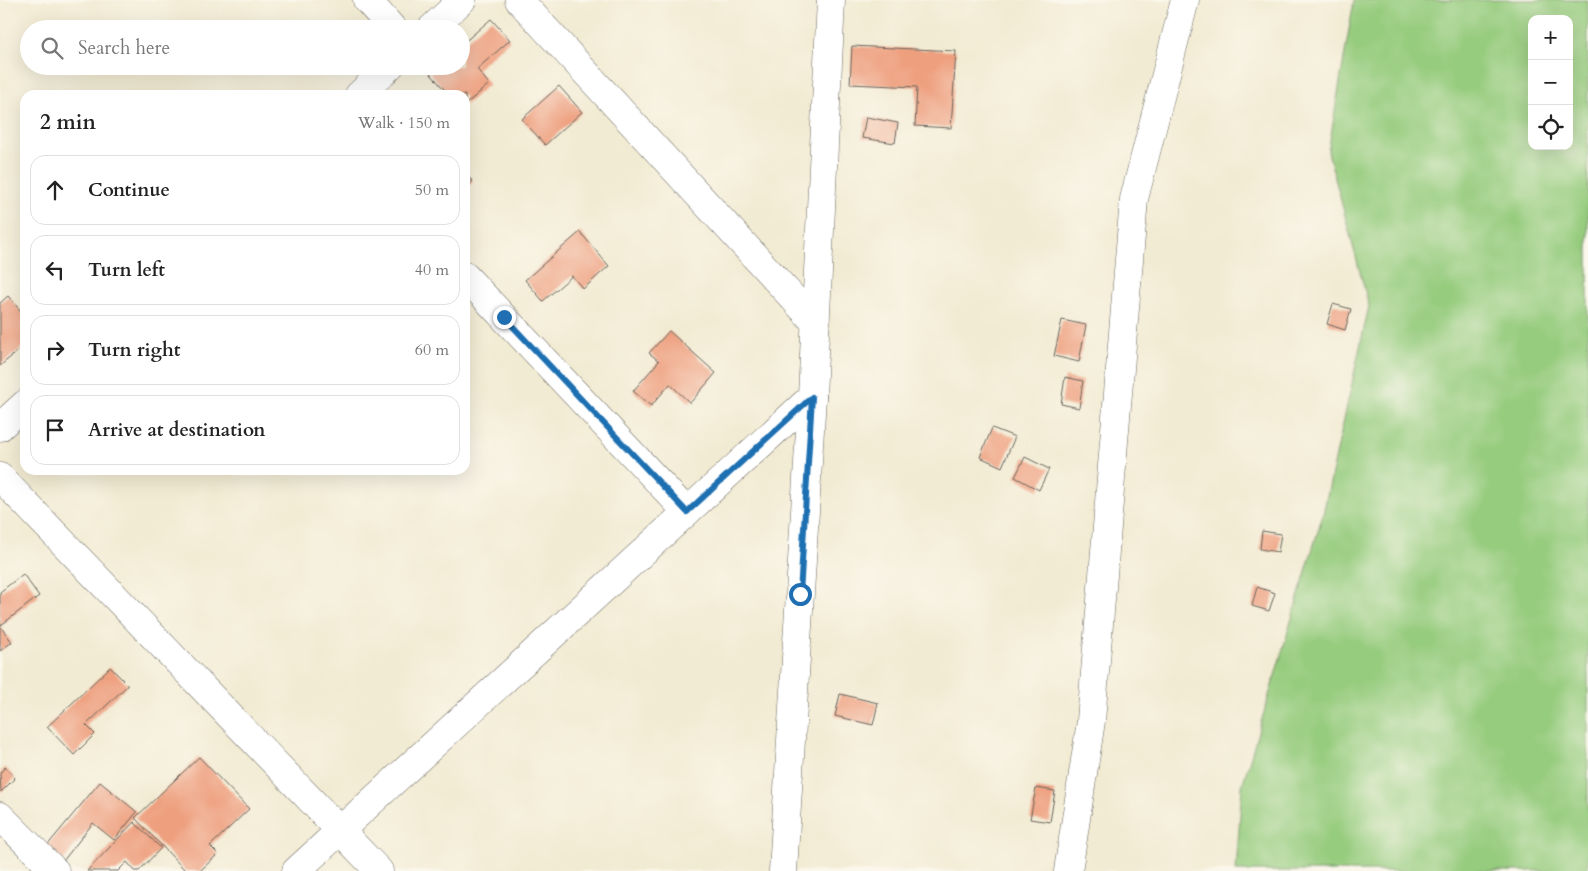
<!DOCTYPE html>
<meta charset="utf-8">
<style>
:root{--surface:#fff;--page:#f6f6f6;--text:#222;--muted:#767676;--line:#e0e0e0}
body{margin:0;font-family:Cardo,serif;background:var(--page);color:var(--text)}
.controls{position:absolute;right:15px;top:15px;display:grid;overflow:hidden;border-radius:10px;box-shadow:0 5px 20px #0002}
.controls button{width:45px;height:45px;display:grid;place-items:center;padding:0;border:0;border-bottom:1px solid var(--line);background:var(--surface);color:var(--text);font:25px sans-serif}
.stop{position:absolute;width:15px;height:15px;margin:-11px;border:4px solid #1f6fb2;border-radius:50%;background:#fff}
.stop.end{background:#1f6fb2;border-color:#fff;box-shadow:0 1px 5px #0008}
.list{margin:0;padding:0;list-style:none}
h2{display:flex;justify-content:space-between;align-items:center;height:65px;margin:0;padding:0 20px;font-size:21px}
h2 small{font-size:16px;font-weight:400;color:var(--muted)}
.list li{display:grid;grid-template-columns:32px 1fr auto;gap:15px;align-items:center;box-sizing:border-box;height:70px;margin:0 10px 10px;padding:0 10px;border:1px solid var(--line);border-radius:15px}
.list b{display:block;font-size:19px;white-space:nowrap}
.list em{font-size:16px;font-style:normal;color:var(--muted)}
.icon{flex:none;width:28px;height:28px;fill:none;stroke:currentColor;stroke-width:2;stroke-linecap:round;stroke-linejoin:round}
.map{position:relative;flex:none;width:1588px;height:871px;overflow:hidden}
.search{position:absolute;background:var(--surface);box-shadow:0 5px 20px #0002;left:20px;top:20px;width:450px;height:55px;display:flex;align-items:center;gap:12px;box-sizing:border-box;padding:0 18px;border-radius:28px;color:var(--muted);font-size:19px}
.panel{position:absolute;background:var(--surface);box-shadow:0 5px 20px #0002;left:20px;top:90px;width:450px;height:385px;border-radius:15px}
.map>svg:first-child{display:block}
</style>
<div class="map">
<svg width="1588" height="871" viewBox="0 0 1588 871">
<rect width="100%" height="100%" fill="#fbf7ec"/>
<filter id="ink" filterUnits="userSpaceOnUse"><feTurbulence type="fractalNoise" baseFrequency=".02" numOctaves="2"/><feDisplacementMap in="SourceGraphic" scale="10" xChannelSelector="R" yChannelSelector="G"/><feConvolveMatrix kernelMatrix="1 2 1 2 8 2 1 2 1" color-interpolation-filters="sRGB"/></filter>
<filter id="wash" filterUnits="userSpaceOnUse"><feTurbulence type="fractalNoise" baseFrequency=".0096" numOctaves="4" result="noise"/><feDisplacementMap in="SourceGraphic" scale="20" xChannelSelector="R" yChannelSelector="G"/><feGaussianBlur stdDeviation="1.12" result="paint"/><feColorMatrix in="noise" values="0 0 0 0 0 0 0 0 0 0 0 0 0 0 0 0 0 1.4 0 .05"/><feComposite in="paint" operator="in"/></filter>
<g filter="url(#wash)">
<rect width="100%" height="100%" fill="#f2ebd3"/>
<path fill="#96cc7e" stroke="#59744d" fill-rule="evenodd" d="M1354,0H1588V871H1236L1242,786L1323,514L1369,306L1328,152ZM1532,19H1569V146H1532Z"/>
<g id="blocks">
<g fill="#ee9f7e">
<polygon points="491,19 510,40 477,69 489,84 465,105 465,95 449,95 430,73 438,66 461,66 461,45"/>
<polygon points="852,46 956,51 951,128 915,126 917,87 850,84"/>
<polygon points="559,86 582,112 545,145 522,119"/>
<polygon points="866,117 898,123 895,143 862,138"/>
<polygon points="465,175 473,181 465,190"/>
<polygon points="580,232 609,266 583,289 572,276 543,301 525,280"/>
<polygon points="8,296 25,316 25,345 0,366 0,303"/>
<polygon points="1333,304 1351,309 1345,330 1327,324"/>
<polygon points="1062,320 1086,325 1079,362 1054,356"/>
<polygon points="669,331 716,373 690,403 670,384 651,406 633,391 659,361 649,353"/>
<polygon points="1065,377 1083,381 1079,408 1061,404"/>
<polygon points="992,428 1015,437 1002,467 980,457"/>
<polygon points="1025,457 1049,469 1039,490 1015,477"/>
<polygon points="1262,531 1281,534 1278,552 1260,549"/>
<polygon points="23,574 39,596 0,626 0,592"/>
<polygon points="1257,587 1275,593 1269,611 1252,606"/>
<polygon points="0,626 12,642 0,651"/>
<polygon points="110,667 128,685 86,725 95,734 74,755 47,727"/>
<polygon points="840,694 878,703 873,725 835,716"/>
<polygon points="199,757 249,809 210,846 218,854 200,871 186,871 135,818"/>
<polygon points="5,767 15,778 1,792 0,773"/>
<polygon points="100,782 137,812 114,840 93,823 63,861 46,847"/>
<polygon points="1036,788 1055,791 1050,822 1030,819"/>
<polygon points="134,822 161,848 139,871 135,871 127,862 118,871 87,871"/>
</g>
</g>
</g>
<g filter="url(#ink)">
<use href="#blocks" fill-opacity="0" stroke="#67645c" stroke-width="1"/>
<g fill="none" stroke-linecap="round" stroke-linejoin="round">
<defs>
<g id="minor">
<polyline points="367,0 393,29"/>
<polyline points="519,0 816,323"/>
<polyline points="431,29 462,0"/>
<polyline points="359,95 390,66"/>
<polyline points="465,276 687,512"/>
<polyline points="0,427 25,404"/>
<polyline points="0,477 379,871"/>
<polyline points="0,816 55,871"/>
<polyline points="296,871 812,397"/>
<polyline points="783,871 812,397 831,0"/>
<polyline points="1068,871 1091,721 1134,199 1185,0"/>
</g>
</defs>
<use href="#minor" stroke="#67645c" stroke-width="29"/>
<use href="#minor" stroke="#fff" stroke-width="28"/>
</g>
</g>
<g fill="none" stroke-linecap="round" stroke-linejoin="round" filter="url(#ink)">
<polyline stroke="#1f6fb2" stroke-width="6" points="504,317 687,512 812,397 800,594"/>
</g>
</svg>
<div class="controls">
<button>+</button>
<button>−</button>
<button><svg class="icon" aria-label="locate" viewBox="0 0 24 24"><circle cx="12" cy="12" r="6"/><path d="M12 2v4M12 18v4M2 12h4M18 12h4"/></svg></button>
</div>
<div class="stop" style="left:800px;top:594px"></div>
<div class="stop end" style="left:504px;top:317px"></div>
<div class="search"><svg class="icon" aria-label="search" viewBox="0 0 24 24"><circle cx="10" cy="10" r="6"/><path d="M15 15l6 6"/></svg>Search here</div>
<section class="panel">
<h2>2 min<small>Walk · 150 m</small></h2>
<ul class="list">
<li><svg class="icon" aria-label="ahead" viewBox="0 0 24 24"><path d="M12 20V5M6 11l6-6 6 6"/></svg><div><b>Continue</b></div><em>50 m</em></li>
<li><svg class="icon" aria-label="left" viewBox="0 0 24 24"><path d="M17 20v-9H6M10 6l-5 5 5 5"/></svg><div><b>Turn left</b></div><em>40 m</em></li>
<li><svg class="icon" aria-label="right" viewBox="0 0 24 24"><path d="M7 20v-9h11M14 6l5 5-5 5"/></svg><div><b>Turn right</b></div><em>60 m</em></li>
<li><svg class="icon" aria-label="arrive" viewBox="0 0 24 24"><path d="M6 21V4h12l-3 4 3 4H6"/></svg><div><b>Arrive at destination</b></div></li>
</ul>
</section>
</div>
